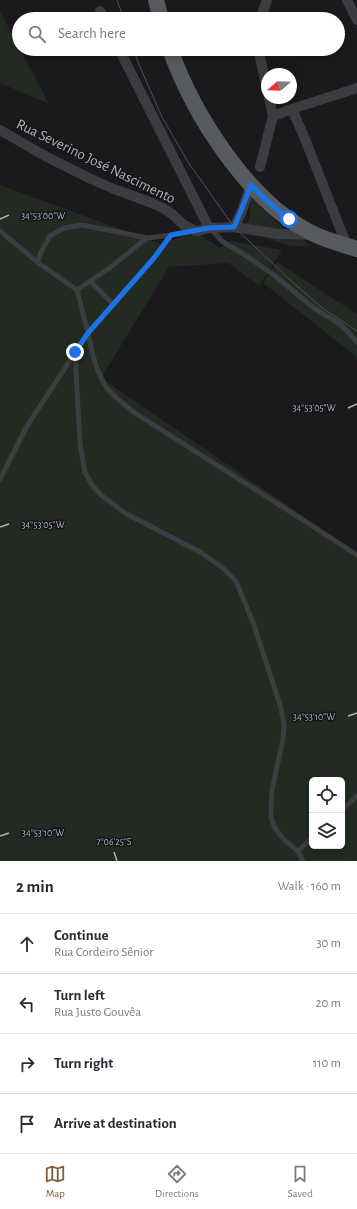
<!DOCTYPE html>
<meta charset="utf-8">
<style>
:root{--surface:#fff;--page:#f7f7f7;--text:#2b2b33;--muted:#7c7c81;--line:#e1e1e2;--accent:#805d3b}
body{margin:0;font-family:"Alegreya Sans",sans-serif;background:var(--page);color:var(--text)}
.controls{position:absolute;right:12px;bottom:12px;display:grid;overflow:hidden;border-radius:6px;box-shadow:0 2px 10px #0003}
.controls button{width:36px;height:36px;display:grid;place-items:center;padding:0;border:0;border-bottom:1px solid var(--line);background:var(--surface);color:var(--text);font:20px sans-serif}
.compass{position:absolute;left:261px;top:68px;width:36px;height:36px;border-radius:50%;background:var(--surface);box-shadow:0 2px 10px #0003;rotate:251deg}
.stop{position:absolute;width:12px;height:12px;margin:-9px;border:3px solid #1a73e8;border-radius:50%;background:#fff}
.stop.end{background:#1a73e8;border-color:#fff;box-shadow:0 1px 4px #0008}
.list{margin:0;padding:0;list-style:none}
h2{display:flex;justify-content:space-between;align-items:center;height:52px;margin:0;padding:0 16px;font-size:17px}
h2 small{font-size:13px;font-weight:400;color:var(--muted)}
.list li{display:grid;grid-template-columns:26px 1fr auto;gap:12px;align-items:center;box-sizing:border-box;height:60px;padding:0 16px;border-top:1px solid var(--line)}
.list b{display:block;font-size:15px;white-space:nowrap}
.list p{margin:0;font-size:13px;white-space:nowrap;color:var(--muted)}
.list em{font-size:13px;font-style:normal;color:var(--muted)}
.icon{flex:none;width:22px;height:22px;fill:none;stroke:currentColor;stroke-width:2;stroke-linecap:round;stroke-linejoin:round}
.map{position:relative;flex:none;width:357px;height:861px;overflow:hidden}
.search{position:absolute;background:var(--surface);box-shadow:0 2px 10px #0003;left:12px;right:12px;top:12px;height:44px;display:flex;align-items:center;gap:10px;box-sizing:border-box;padding:0 14px;border-radius:22px;color:var(--muted);font-size:15px}
.sheet{height:292px;background:var(--surface)}
nav{display:flex;justify-content:space-around;align-items:center;box-sizing:border-box;height:56px;border-top:1px solid var(--line);background:var(--surface);font-size:11px;color:var(--muted)}
nav a{display:grid;justify-items:center;gap:2px}
nav .on{color:var(--accent)}
.map>svg:first-child{display:block}
</style>
<div class="map">
<svg width="357" height="861" viewBox="0 0 357 861">
<rect width="100%" height="100%" fill="#1a1a1c"/>
<g fill="#222a22" fill-rule="evenodd">
<polygon points="0,11 49,104 0,83"/>
<path d="M0,185L161,244L196,232L220,248L231,241L282,250L259,286L228,263L169,267L101,378L357,553V861H0ZM312,780H342V846H312Z"/>
<polygon points="251,196 264,211 287,231 311,245 302,247 287,245 242,230 249,220"/>
<polygon points="277,262 357,314 357,357 263,283"/>
</g>
<g fill="none" stroke-linecap="round" stroke-linejoin="round">
<g stroke="#3b3d41" stroke-width="5">
<polyline points="210,228 223,242 245,255 274,275 314,308 340,324 346,330 357,342"/>
<polyline points="0,231 37,262 77,290 108,269 147,238 171,235"/>
<path d="M193,231L171,235L154,258L88,333C92,351 95,369 105,385C112,396 125,405 135,413L264,495L357,555"/>
<polyline points="37,262 43,248 50,236 64,228 81,225 114,231 147,238"/>
<polyline points="90,281 114,305"/>
<polyline points="75,352 80,444 85,472 92,485 101,495 125,513 200,552 223,568 236,581 241,593 254,625 281,708 284,725 283,739 272,790 271,804 271,818 275,828 284,840 298,851"/>
<polyline points="0,479 27,426 88,333 77,290"/>
<polyline points="342,810 357,796"/>
<polyline points="303,861 298,851 312,838"/>
</g>
<g stroke="#3b3d41" stroke-width="10">
<polyline points="347,0 357,20"/>
<polyline points="100,11 104,19"/>
<polyline points="262,19 262,14 267,0"/>
<polyline points="119,49 209,228"/>
<polyline points="260,49 260,57 267,89"/>
<polyline points="292,109 305,139 347,246"/>
<polyline points="273,116 292,109 357,88"/>
<polyline points="0,130 45,156 91,179 114,189 152,203 163,208 172,214 184,225 194,230 198,231 209,228 234,227 279,234 314,235"/>
<polyline points="260,167 273,116 269,98"/>
<polyline points="234,227 241,213 251,185"/>
</g>
<g stroke="#575b60" stroke-width="16">
<polyline points="156,0 161,19"/>
<path d="M170,49C194,116 250,205 316,235C329,241 344,245 357,249"/>
</g>
<g stroke="#4e5156" stroke-width="1">
<polyline points="117,0 124,19"/>
<polyline points="133,49 140,67 162,117 188,162 234,227 289,279 321,307 357,331"/>
</g>
</g>
<g fill="none" stroke-linecap="round" stroke-linejoin="round">
<polyline stroke="#1a73e8" stroke-width="5" points="75,352 88,333 154,258 171,235 209,228 234,227 240,213 251,185 267,201 289,219"/>
</g>
<path fill="none" stroke="#adb4bb" stroke-width="1.5" d="M0,219L9,215M348,408L357,404M0,527L9,524M348,716L357,713M0,836L9,833M114,852L117,861"/>
<g text-anchor="middle" stroke-width="3" stroke-linejoin="round" paint-order="stroke">
<g font-size="15" fill="#adb4bb" stroke="#151517">
<text transform="translate(96 161) rotate(26)" y="5">Rua Severino José Nascimento</text>
</g>
</g>
<g font-size="10" text-anchor="middle" fill="#adb4bb" stroke="#151517" stroke-width="3" stroke-linejoin="round" paint-order="stroke">
<text x="43" y="219">34°53'00"W</text>
<text x="314" y="411">34°53'05"W</text>
<text x="43" y="528">34°53'05"W</text>
<text x="314" y="720">34°53'10"W</text>
<text x="43" y="836">34°53'10"W</text>
<text x="114" y="845">7°06'25"S</text>
</g>
</svg>
<div class="controls">
<button><svg class="icon" aria-label="locate" viewBox="0 0 24 24"><circle cx="12" cy="12" r="6"/><path d="M12 2v4M12 18v4M2 12h4M18 12h4"/></svg></button>
<button><svg class="icon" aria-label="layers" viewBox="0 0 24 24"><path d="M12 4l9 5-9 5-9-5zM3 14l9 5 9-5"/></svg></button>
</div>
<svg class="compass" viewBox="-18 -18 36 36"><path d="M0-13l5 13h-10z" fill="#e53935"/><path d="M0 13l5-13h-10z" fill="#7c7c81"/></svg>
<div class="stop" style="left:289px;top:219px"></div>
<div class="stop end" style="left:75px;top:352px"></div>
<div class="search"><svg class="icon" aria-label="search" viewBox="0 0 24 24"><circle cx="10" cy="10" r="6"/><path d="M15 15l6 6"/></svg>Search here</div>
</div>
<section class="sheet">
<h2>2 min<small>Walk · 160 m</small></h2>
<ul class="list">
<li><svg class="icon" aria-label="ahead" viewBox="0 0 24 24"><path d="M12 20V5M6 11l6-6 6 6"/></svg><div><b>Continue</b><p>Rua Cordeiro Sênior</p></div><em>30 m</em></li>
<li><svg class="icon" aria-label="left" viewBox="0 0 24 24"><path d="M17 20v-9H6M10 6l-5 5 5 5"/></svg><div><b>Turn left</b><p>Rua Justo Gouvêa</p></div><em>20 m</em></li>
<li><svg class="icon" aria-label="right" viewBox="0 0 24 24"><path d="M7 20v-9h11M14 6l5 5-5 5"/></svg><div><b>Turn right</b></div><em>110 m</em></li>
<li><svg class="icon" aria-label="arrive" viewBox="0 0 24 24"><path d="M6 21V4h12l-3 4 3 4H6"/></svg><div><b>Arrive at destination</b></div></li>
</ul>
</section>
<nav>
<a class="on"><svg class="icon" aria-label="map" viewBox="0 0 24 24"><path d="M3 6l6-2 6 2 6-2v14l-6 2-6-2-6 2zM9 4v14M15 6v14"/></svg>Map</a>
<a><svg class="icon" aria-label="directions" viewBox="0 0 24 24"><path d="M12 3l9 9-9 9-9-9zM9 14v-3h6M13 9l2 2-2 2"/></svg>Directions</a>
<a><svg class="icon" aria-label="saved" viewBox="0 0 24 24"><path d="M7 4h10v16l-5-4-5 4z"/></svg>Saved</a>
</nav>
